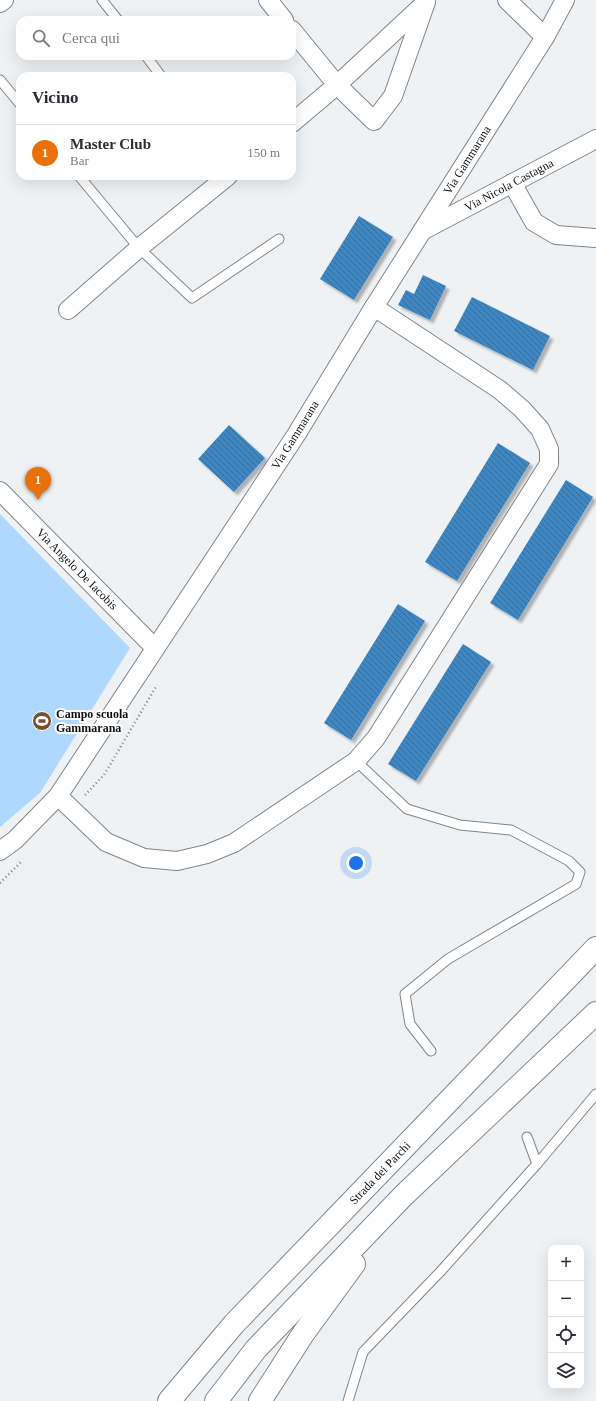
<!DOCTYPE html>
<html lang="it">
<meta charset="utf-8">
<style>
:root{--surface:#fff;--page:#f2f2f3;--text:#2b2b33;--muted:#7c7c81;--line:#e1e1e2;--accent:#75512b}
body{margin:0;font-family:Georgia,serif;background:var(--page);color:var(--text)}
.controls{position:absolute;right:12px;bottom:12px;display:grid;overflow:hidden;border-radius:8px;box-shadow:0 4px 16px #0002}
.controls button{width:36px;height:36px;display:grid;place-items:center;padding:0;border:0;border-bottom:1px solid var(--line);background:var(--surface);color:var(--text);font:20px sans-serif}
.you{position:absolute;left:356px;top:863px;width:14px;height:14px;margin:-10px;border:3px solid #fff;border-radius:50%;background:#1a73e8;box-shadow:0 0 0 6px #1a73e833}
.badge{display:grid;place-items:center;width:26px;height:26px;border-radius:50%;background:var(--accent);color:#fff;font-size:13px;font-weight:700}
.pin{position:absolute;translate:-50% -33px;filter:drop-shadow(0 1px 2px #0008)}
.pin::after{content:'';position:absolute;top:21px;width:14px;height:12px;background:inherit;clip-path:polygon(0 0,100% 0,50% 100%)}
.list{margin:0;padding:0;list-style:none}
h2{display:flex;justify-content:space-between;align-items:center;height:52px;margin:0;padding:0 16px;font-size:17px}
h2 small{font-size:13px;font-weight:400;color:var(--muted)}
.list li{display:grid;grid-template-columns:26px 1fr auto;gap:12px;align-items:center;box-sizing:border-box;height:56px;padding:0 16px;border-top:1px solid var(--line)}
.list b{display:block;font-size:15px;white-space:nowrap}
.list p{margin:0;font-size:13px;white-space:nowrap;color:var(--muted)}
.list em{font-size:13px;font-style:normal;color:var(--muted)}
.icon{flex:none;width:22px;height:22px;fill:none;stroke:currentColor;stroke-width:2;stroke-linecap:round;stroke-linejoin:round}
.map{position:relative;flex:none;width:596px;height:1401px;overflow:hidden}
.search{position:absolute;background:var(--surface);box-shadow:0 4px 16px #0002;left:16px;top:16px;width:280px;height:44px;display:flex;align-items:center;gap:10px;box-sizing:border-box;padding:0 14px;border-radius:12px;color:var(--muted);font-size:15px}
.panel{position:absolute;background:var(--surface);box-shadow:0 4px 16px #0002;left:16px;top:72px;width:280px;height:108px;border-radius:12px}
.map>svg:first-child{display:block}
</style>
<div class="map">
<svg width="596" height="1401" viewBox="0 0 596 1401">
<defs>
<pattern id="building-back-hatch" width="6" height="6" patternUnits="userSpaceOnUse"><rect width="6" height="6" fill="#3c87c4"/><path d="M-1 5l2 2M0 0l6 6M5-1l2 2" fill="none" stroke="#316d9e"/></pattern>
<filter id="shadow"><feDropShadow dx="3.5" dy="3.5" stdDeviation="1" flood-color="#0004"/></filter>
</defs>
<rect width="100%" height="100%" fill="#eef2f5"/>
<polygon fill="#aed8fe" points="0,514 130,648 40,793 0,827"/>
<g fill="url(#building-back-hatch)" filter="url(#shadow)">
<polygon points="359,216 393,237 354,300 320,279"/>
<polygon points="423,275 446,286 430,320 398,305 406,290 414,294"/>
<polygon points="472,297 550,336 533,370 454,331"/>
<polygon points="229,425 265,458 234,492 198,459"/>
<polygon points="498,443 530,463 457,581 425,562"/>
<polygon points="566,480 593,497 518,620 490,603"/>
<polygon points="398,604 425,621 351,740 324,723"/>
<polygon points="463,644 491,662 416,781 388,764"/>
</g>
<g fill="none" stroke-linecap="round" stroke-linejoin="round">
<defs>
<g id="service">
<polyline points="102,0 118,20"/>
<polyline points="146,56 161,76"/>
<polyline points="0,80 20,104"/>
<polyline points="79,176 139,248 192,298 279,239"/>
<polyline points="356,761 407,809 460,825 511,830 569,861 580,872 576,884 448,959 405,994 410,1024 431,1051"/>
<polyline points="527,1137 537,1164"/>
<polyline points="348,1401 363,1352 440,1272 537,1164 596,1094"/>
</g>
<g id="minor">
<polyline points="268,0 284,20"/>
<polyline points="507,0 545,37"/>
<polyline points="0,3 4,0"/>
<polyline points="292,30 337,85 374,121 393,96 426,2"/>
<polyline points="292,123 337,85 424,4"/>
<polyline points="512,183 534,222 556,235 596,238"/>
<polyline points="422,231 596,139"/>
<polyline points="68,310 139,248 228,176"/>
<polyline points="0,491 155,648"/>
<polyline points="58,796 106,842 144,858 177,861 207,854 234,843 356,761 376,738 549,464 549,449 540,429 522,409 500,390 374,307"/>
<polyline points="0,851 15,840 58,796 296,435 374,307 545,37 565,0"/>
</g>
<g id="motorway">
<polyline points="169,1401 234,1324 596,948"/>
<polyline points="216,1401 256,1349 404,1195 596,1013"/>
<polyline points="260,1401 303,1334 354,1264"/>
</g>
</defs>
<use href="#service" stroke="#828587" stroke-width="11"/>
<use href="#minor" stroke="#828587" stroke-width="20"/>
<use href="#motorway" stroke="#828587" stroke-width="24"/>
<g stroke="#7e8183" stroke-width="2.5" stroke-dasharray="1 3" stroke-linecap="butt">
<polyline points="85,795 104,775 157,685"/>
<polyline points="0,883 21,862"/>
</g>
<use href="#service" stroke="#fff" stroke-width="9"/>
<use href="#minor" stroke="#fff" stroke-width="18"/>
<use href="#motorway" stroke="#fff" stroke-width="22"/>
</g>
<defs>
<symbol id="stadium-disc" viewBox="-11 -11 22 22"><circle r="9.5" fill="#75512b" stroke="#fff"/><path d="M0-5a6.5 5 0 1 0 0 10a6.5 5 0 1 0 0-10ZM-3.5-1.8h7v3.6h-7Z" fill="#fff"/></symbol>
</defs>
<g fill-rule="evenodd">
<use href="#stadium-disc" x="31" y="710" width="22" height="22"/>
</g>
<g text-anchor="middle" stroke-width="4" stroke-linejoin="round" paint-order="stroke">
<g font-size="12" fill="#0d0e0f" stroke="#fff">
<text transform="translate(467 160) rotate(-58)" y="4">Via Gammarana</text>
<text transform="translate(509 185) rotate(-28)" y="4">Via Nicola Castagna</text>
<text transform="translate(295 435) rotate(-58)" y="4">Via Gammarana</text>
<text transform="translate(77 569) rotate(45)" y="4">Via Angelo De Iacobis</text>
<text transform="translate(380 1173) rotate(-46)" y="4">Strada dei Parchi</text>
</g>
<g font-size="12" font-weight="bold" fill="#0d0e0f" stroke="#fff" text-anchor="start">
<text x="56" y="718">Campo scuola<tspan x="56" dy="14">Gammarana</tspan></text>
</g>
</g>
</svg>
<div class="controls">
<button>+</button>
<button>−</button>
<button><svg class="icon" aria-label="locate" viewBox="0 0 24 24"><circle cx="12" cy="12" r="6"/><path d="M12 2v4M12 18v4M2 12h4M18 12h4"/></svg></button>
<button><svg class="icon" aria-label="layers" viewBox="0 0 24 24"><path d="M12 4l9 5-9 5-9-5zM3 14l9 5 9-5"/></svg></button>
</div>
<div class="you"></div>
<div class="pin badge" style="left:38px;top:500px;background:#e8710a">1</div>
<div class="search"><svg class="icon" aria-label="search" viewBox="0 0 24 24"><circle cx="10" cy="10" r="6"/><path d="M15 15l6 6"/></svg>Cerca qui</div>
<section class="panel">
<h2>Vicino<small></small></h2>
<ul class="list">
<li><span class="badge" style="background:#e8710a">1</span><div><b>Master Club</b><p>Bar</p></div><em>150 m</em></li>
</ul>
</section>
</div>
